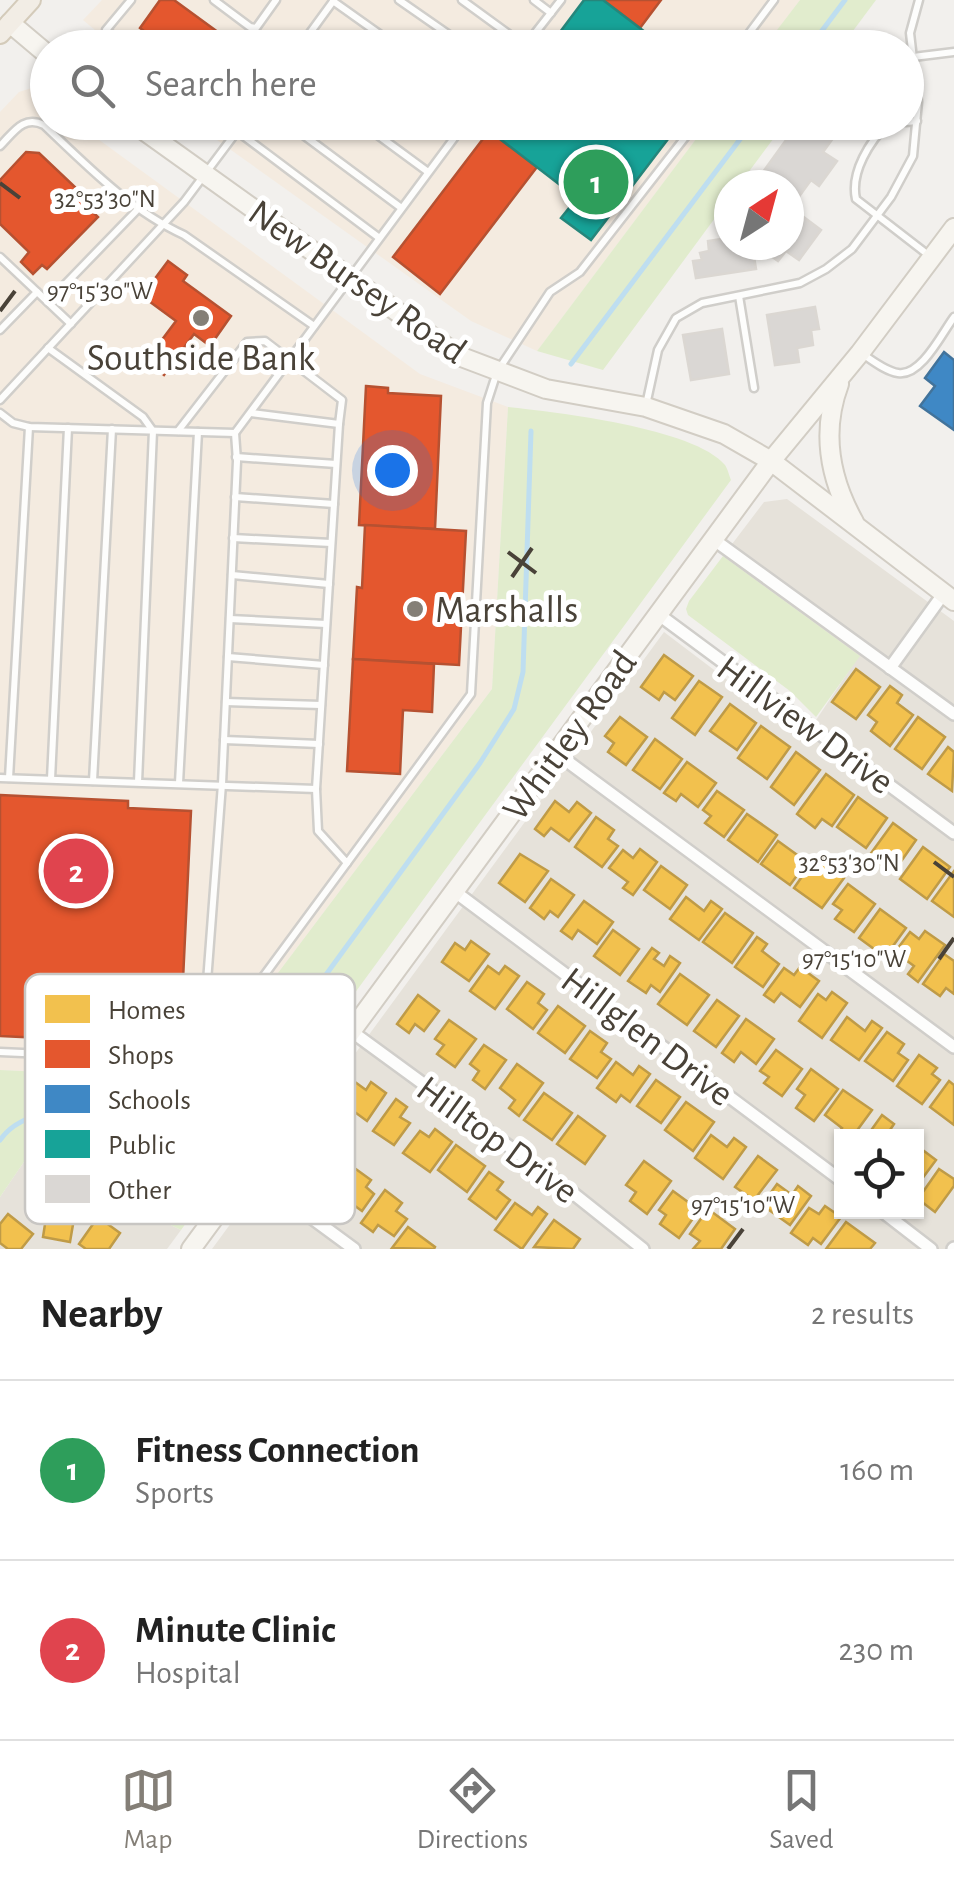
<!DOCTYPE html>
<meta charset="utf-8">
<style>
:root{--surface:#fff;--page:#f6f6f6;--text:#222;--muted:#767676;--line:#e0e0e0;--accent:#847f77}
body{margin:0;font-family:"Alegreya Sans",sans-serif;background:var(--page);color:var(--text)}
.controls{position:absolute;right:30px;bottom:30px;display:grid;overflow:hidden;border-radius:0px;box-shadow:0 2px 8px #0004}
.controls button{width:90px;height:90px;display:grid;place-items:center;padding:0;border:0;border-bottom:2px solid var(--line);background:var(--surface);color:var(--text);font:50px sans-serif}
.compass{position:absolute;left:714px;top:170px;width:90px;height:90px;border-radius:50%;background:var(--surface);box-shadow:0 2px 8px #0004;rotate:36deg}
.you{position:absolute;left:392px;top:470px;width:35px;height:35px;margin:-25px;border:8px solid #fff;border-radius:50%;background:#1a73e8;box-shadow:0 0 0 15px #1a73e833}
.badge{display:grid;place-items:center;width:65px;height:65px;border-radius:50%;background:var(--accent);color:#fff;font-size:32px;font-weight:700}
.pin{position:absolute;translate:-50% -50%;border:5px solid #fff;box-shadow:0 2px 10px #0006}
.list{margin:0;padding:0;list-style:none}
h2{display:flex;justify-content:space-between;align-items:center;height:130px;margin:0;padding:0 40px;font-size:42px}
h2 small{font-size:32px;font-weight:400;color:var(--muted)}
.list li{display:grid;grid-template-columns:65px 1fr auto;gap:30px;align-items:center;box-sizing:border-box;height:180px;padding:0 40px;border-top:2px solid var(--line)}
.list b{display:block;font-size:38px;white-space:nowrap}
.list p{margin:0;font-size:32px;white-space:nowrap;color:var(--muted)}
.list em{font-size:32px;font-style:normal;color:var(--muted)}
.icon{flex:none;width:55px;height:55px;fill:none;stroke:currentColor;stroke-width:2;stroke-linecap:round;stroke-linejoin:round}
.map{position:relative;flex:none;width:954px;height:1249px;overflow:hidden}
.search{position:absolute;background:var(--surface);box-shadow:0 2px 8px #0004;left:30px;right:30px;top:30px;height:110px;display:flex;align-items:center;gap:25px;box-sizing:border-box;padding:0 35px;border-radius:55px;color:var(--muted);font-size:38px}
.sheet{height:490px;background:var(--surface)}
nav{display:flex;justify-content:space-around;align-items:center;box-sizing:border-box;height:140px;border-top:2px solid var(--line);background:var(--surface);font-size:28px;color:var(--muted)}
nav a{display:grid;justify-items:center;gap:5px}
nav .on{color:var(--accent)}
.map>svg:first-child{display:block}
</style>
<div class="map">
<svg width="954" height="1249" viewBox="0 0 954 1249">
<rect width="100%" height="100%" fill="#f2f0ed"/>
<g fill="#e6e2da" fill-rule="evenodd">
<path d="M787,499L954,621V1249H212L664,632L804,738L859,656L723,556L764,502ZM842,1136H916V1212H842Z"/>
<polygon points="28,1156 181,1230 167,1249 0,1249 0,1197"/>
</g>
<g fill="#f4ebe0">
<polygon points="102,0 800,0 764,48 88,48 84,45 95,30 83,20"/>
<polygon points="38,86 47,95 48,122 76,123 420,374 508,407 492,689 198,1079 0,1070 0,112 19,92"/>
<polygon points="193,123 708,123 537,351 471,321"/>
</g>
<g fill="#e1eccd">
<polygon points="800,0 876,0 841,47 764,47"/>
<polygon points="708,123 785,123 739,185 729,185 729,199 603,370 537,351"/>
<path d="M508,407C555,412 695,428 725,465C727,467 730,478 731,480L181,1230L28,1156L0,1197V1070L198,1079L492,689Z"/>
<polygon points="723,556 860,656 816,717 790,691 688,615 686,609 689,601"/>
</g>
<g fill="#f2c14e" stroke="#bf9b47" stroke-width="2.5">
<polygon points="664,655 693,676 675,700 664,692 659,700 641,687"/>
<polygon points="856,669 880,687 856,719 832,702"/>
<polygon points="699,681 722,697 695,735 672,718"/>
<polygon points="890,686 902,695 897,703 913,715 890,746 871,731 877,722 868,715"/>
<polygon points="730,704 756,723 737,750 710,731"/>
<polygon points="620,717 647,737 626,765 608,752 614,743 605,736"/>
<polygon points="918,717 945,737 922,769 895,749"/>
<polygon points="761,726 790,747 767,779 738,758"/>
<polygon points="655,739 682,759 660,789 633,770"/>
<polygon points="948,747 954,752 952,791 928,774"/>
<polygon points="796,752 820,770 794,805 771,787"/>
<polygon points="687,762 716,783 698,807 681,794 676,801 664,793"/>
<polygon points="826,774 854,795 832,826 822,819 815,828 797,814"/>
<polygon points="717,791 744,810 724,837 705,823 711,816 703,810"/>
<polygon points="858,797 887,818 866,848 837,827"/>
<polygon points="555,801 569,812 577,802 591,813 569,841 551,828 544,836 535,829"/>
<polygon points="747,814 777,835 758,862 728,840"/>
<polygon points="596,817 614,830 608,839 618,846 602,867 575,847"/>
<polygon points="893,823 916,840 893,873 869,856"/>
<polygon points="778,841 807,862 790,885 761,864"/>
<polygon points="923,847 950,867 927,899 900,879"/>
<polygon points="640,849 657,862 633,895 623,888 628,882 609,868 623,850 633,858"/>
<polygon points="520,854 548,871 525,902 499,883"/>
<polygon points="815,858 844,878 822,908 794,888"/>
<polygon points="661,866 687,885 670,909 644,890"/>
<polygon points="954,871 954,917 932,901"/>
<polygon points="551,879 574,895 558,917 550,911 544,919 530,908"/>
<polygon points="848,884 875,904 854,932 835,919 842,910 833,904"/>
<polygon points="686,897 704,911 711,901 722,909 699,940 670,919"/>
<polygon points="584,901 613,922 597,944 578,930 572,939 561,931"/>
<polygon points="880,909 906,928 885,957 859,938"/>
<polygon points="725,913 753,933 732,963 703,942"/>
<polygon points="613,930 639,949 620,975 594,956"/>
<polygon points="925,931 945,945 918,982 908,974 914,966 895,952 910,932 919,939"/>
<polygon points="757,937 767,944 762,951 779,964 763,987 735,967"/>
<polygon points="471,941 489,954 469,981 442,962 455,943 465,950"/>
<polygon points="652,948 659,953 654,959 664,966 670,956 680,963 660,992 651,985 646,993 628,981"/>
<polygon points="944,954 954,961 954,994 946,988 940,996 923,984"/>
<polygon points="488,966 499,974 505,966 519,976 495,1009 470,991"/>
<polygon points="800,967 819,981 800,1007 781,993 774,1002 764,995 784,968 794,975"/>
<polygon points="680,974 709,995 687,1025 658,1004"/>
<polygon points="527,982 544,994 538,1003 547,1010 533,1029 507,1009"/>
<polygon points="832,992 847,1003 822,1038 799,1021 818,994 826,1000"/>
<polygon points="418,995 439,1011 424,1031 415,1024 409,1033 397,1024"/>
<polygon points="717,1000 739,1016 716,1047 694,1031"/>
<polygon points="558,1006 585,1026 565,1053 538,1033"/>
<polygon points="847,1017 865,1031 872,1021 882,1028 859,1060 831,1040"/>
<polygon points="746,1019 774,1039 756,1064 741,1052 734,1062 722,1053"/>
<polygon points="449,1020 476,1039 455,1067 437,1054 444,1045 435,1039"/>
<polygon points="590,1031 607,1043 601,1052 611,1059 597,1078 570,1059"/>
<polygon points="887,1032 904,1044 898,1053 908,1060 893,1081 865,1061"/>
<polygon points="484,1045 506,1060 485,1089 473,1080 479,1071 470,1064"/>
<polygon points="776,1050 802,1069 782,1096 764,1083 769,1077 760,1071"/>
<polygon points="919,1055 937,1068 932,1074 940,1080 922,1104 897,1086"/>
<polygon points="616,1062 633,1075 639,1066 650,1074 630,1102 621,1095 616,1102 597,1088"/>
<polygon points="517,1064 543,1083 519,1116 509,1108 515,1100 500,1088"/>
<polygon points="811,1069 838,1089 814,1121 796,1108 805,1095 797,1089"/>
<polygon points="656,1080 680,1097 661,1123 637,1106"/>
<polygon points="949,1081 954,1085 954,1125 930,1107"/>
<polygon points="355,1082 366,1090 371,1082 386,1093 367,1121 341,1102"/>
<polygon points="843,1090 872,1110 853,1136 842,1136 842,1140 836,1137 842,1128 825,1115"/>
<polygon points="544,1093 572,1113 552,1140 524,1120"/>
<polygon points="396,1099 407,1107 400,1117 410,1123 394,1145 373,1131"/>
<polygon points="686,1102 714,1122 693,1151 665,1130"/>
<polygon points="882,1115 894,1124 890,1130 899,1136 867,1136"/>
<polygon points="578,1116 605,1136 585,1164 557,1144"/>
<polygon points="435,1129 452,1142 430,1172 403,1153 420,1131 429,1137"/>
<polygon points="711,1135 727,1147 734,1138 746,1147 723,1179 695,1158"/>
<polygon points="456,1145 485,1166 467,1192 438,1170"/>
<polygon points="916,1145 936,1160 916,1187"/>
<polygon points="758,1156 777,1170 754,1200 735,1187"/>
<polygon points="644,1161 671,1181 647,1214 630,1201 636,1192 626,1185"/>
<polygon points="353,1167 371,1180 366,1187 374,1194 362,1211 348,1201 342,1208 330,1199"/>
<polygon points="939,1169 954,1179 954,1186 935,1212 918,1199"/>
<polygon points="489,1172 503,1182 497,1190 510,1200 496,1219 469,1199"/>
<polygon points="777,1184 792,1195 798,1186 811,1196 790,1225 762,1205"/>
<polygon points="385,1190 402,1203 396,1211 407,1219 394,1236 378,1225 373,1232 361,1223"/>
<polygon points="673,1191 699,1210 679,1238 660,1224 666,1215 659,1210"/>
<polygon points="55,1198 64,1200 64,1205 76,1207 70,1242 43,1237 48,1205 54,1205"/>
<polygon points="515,1203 532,1215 538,1207 547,1214 522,1249 495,1230"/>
<polygon points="825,1206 841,1217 821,1244 813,1238 808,1245 791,1233 809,1208 819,1214"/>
<polygon points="708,1209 735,1229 721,1249 693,1249 700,1241 690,1234"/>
<polygon points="8,1214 33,1234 21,1249 8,1249 0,1243 0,1224"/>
<polygon points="98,1217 120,1233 109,1249 86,1249 79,1244"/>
<polygon points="554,1220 580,1239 573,1249 534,1247"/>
<polygon points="846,1222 875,1243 870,1249 826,1249"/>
<polygon points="408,1227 435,1247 434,1249 392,1248"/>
</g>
<g fill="#e4572e" stroke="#b65131" stroke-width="2.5">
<polygon points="160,0 174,0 222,35 213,48 166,48 140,28"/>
<polygon points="603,0 661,0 640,28"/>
<polygon points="489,131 537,167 440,294 393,257"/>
<polygon points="26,152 39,153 76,188 72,192 98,217 47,269 42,265 33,274 21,262 29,252 0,224 0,180"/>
<polygon points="168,261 187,275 183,281 231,316 210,346 194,334 164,375 146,361 176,321 142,296"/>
<polygon points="366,386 388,388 388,393 441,396 435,529 359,525"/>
<polygon points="365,525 466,531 459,665 353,659 357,587 362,588"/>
<polygon points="353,659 434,664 432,712 403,710 400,774 347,771"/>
<polygon points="0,795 128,801 128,808 191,811 182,1001 127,999 125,1042 0,1036"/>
</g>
<polygon fill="#3f88c5" stroke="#42739b" stroke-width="2.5" points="944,352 954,360 954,430 920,406 935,386 925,378"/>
<g fill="#17a398" stroke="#26867b" stroke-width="2.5">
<polygon points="584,0 603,0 666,48 548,48"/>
<polygon points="478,122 681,122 591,240 561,218 577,198"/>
</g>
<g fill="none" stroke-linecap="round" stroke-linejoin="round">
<g stroke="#bedef0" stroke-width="5">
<polyline points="809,48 845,0"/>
<polyline points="571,364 753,122"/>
<path d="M0,1140C44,1079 158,1143 225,1102C236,1095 244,1085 253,1075L480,763L514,709L523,672L531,431"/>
</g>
</g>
<g fill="#dad7d4" stroke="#dbd7d2" stroke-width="2.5">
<polygon points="799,122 838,122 842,126 823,152 837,161 819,186 811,180 798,198 789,191 789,185 781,185 763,172"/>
<polygon points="789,206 821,230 799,260 786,251 778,261 760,248 763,245 789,245"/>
<polygon points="729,225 729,245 752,245 756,269 696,278 693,261 702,260 700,253 709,251 708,241 728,238 726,226"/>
<polygon points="815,307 819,329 811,330 813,345 797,348 799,362 775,365 767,315"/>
<polygon points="722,329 729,374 691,380 683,335"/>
</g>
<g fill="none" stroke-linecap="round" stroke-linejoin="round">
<defs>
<g id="lane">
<polyline points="214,0 250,27 256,28 276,0"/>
<polyline points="399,0 468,48"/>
<polyline points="462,0 525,46"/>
<polyline points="534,0 551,13"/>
<polyline points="333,1 399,48"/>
<polyline points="311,32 333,48"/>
<polyline points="525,46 561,0"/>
<polyline points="128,48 106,30 131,0"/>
<polyline points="299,48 334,0"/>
<polyline points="738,48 774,0"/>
<polyline points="913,57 954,52"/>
<polyline points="225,122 378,237"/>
<polyline points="286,122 400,207"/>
<polyline points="360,122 428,172"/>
<polyline points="437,122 455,136"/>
<path d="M889,122C870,141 850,172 856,199L931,257"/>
<polyline points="906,122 917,121"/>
<path d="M0,146C14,132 23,115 44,125C86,165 131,211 184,235L314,326"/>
<polyline points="0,257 71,324"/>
<polyline points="739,296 754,388"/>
<polyline points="48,302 140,207"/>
<polyline points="0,330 37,292"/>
<polyline points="48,348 143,417 153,431 138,782"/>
<path d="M861,353C872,360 885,371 898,373C921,377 942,333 954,317"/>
<polyline points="0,400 184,202 244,122"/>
<polyline points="646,405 658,350 676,318 702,303 800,283 826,269 852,249 891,197 913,156 918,102 910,33 919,0"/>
<polyline points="0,413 13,423 29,427 235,433 466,122"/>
<polyline points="339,424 316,789 318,831 347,863 471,694 487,403 497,372 550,292 580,272 697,122"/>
<polyline points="178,431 247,342 265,341 342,400 339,424 251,413"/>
<polyline points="236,457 336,464"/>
<polyline points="235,497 334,504"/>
<polyline points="233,538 331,543"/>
<polyline points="232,575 329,584"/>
<polyline points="230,619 326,624"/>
<polyline points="228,657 324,665"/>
<polyline points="226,702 321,705"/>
<polyline points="224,740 319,744"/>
<polyline points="0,778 316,789"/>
<polyline points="9,778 29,427"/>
<polyline points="51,779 68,428"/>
<polyline points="93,781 112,429"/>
<polyline points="179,783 198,432"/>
<polyline points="0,1052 201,1061 347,863"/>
<polyline points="201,1061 222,784 237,461 235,433"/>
</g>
<g id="street">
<polyline points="713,539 954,714"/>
<polyline points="658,614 954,833"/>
<polyline points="890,668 944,593"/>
<polyline points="556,753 954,1047"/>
<polyline points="454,891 842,1181"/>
<polyline points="351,1031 574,1194 643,1249"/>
<polyline points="248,1171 354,1249"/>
<polyline points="883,1212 931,1249"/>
<polyline points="953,1249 954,1248"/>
</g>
<g id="secondary">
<polyline points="10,23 48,55"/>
<polyline points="132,122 459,356 546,389 646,407 724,434 771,461 954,601"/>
<path d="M839,384C821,432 830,479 854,522"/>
<polyline points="191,1249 771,461 860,353 954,228"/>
</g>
<polyline id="primary" points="0,34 31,0"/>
</defs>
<use href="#lane" stroke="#d0ceca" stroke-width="11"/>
<use href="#street" stroke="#d0ceca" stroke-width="16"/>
<use href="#secondary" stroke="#d2cdc4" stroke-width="22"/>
<use href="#primary" stroke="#d4cbba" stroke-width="22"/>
<use href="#lane" stroke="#fdfdfc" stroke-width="6"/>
<use href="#street" stroke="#fdfdfc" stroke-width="11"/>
<use href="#secondary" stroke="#f7f5f0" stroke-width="18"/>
<use href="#primary" stroke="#f2ede5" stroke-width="18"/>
</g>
<path fill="none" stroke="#494238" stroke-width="4" d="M0,183L20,198M0,311L15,291M508,552L536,573M512,577L532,548M934,862L954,877M939,959L954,938M728,1249L743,1229"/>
<g fill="#847f77" stroke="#fff" stroke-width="4">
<circle cx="201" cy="318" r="10"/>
<circle cx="415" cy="609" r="10"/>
</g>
<g text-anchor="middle" stroke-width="10" stroke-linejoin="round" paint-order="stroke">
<g font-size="38" fill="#494238" stroke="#fff">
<text transform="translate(358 281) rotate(35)" y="13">New Bursey Road</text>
<text transform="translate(806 724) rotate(36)" y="13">Hillview Drive</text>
<text transform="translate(569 735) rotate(-54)" y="13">Whitley Road</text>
<text transform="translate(648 1036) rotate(37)" y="13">Hillglen Drive</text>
<text transform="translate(498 1139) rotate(36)" y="13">Hilltop Drive</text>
</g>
<g font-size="38" fill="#494238" stroke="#fff">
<text x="201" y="370">Southside Bank</text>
<text x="435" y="622" text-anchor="start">Marshalls</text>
</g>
</g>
<rect x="25" y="974" width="330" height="250" rx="15" fill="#fff" stroke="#c8c6c3" stroke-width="2.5"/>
<rect x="45" y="995" width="45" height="28" fill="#f2c14e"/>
<rect x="45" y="1040" width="45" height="28" fill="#e4572e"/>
<rect x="45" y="1085" width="45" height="28" fill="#3f88c5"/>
<rect x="45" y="1130" width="45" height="28" fill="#17a398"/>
<rect x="45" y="1175" width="45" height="28" fill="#dad7d4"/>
<g font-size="28" fill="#494238">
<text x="108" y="1019">Homes</text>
<text x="108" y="1064">Shops</text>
<text x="108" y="1109">Schools</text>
<text x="108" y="1154">Public</text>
<text x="108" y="1199">Other</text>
</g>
<g font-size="25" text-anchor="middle" fill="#494238" stroke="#fff" stroke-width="10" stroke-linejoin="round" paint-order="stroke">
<text x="105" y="207">32°53'30"N</text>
<text x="100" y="299">97°15'30"W</text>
<text x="849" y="871">32°53'30"N</text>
<text x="854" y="967">97°15'10"W</text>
<text x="743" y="1213">97°15'10"W</text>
</g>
</svg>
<div class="controls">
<button><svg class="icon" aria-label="locate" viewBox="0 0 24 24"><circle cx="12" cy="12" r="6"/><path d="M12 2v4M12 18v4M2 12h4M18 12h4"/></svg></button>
</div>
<svg class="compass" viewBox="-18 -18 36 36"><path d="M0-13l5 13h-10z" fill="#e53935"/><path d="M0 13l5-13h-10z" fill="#767676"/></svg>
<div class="you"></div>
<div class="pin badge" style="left:596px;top:182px;background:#2e9e5b">1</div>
<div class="pin badge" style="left:76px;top:871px;background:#e0444e">2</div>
<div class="search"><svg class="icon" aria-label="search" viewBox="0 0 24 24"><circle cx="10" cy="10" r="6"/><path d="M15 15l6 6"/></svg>Search here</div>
</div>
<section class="sheet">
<h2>Nearby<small>2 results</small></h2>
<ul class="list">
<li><span class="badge" style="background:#2e9e5b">1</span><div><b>Fitness Connection</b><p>Sports</p></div><em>160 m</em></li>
<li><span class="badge" style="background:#e0444e">2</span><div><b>Minute Clinic</b><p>Hospital</p></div><em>230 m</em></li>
</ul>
</section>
<nav>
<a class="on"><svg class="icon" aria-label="map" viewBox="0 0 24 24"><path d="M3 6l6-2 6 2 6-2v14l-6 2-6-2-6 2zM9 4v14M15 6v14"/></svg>Map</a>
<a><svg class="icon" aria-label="directions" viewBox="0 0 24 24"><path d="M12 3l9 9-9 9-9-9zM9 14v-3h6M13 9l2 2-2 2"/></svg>Directions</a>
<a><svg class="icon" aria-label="saved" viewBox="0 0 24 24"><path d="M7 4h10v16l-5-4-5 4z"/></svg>Saved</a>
</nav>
